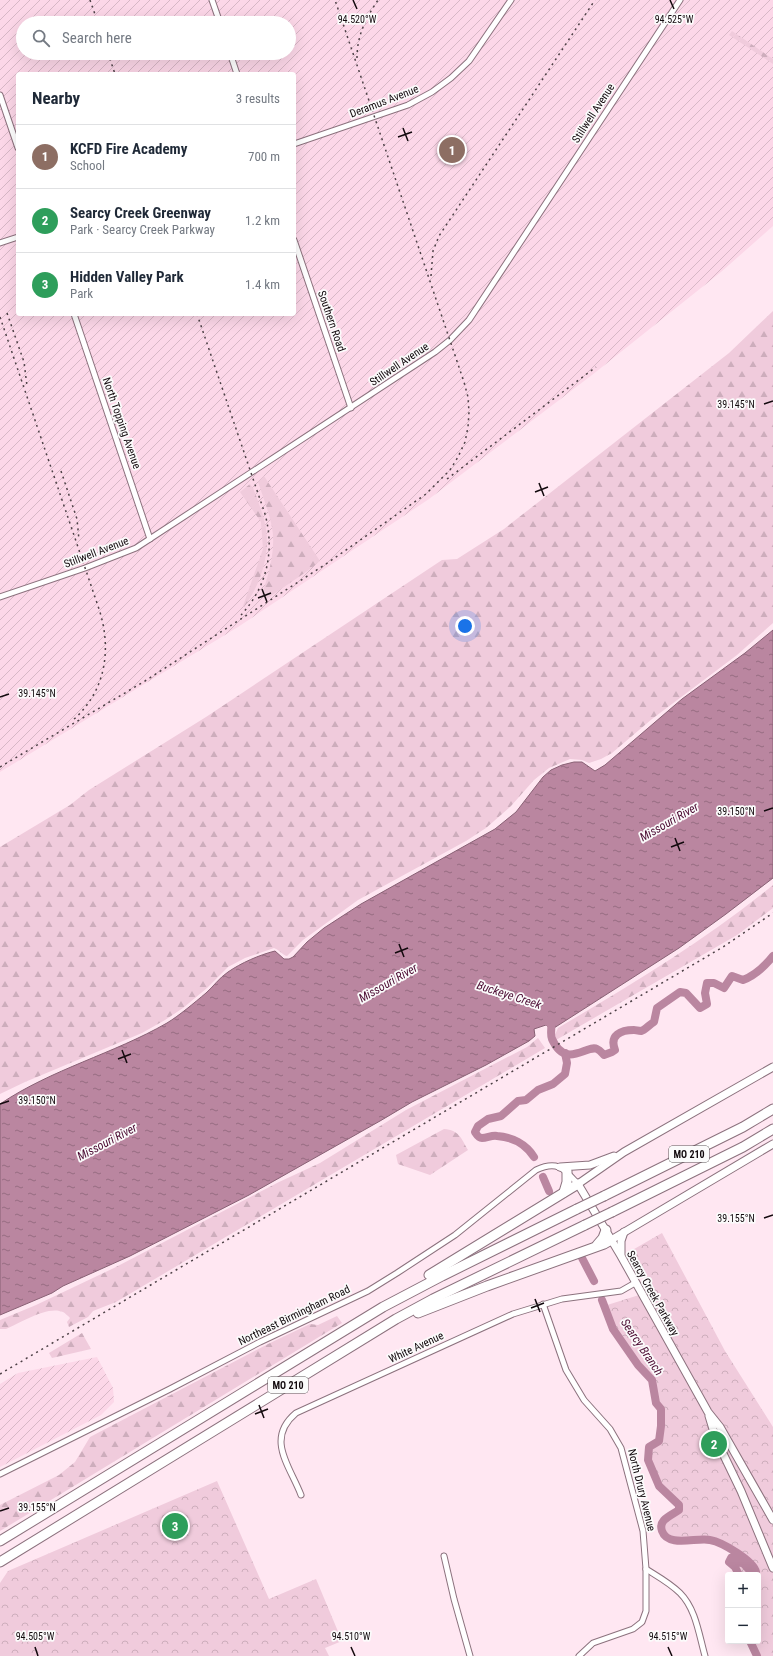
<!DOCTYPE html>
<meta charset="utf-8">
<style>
:root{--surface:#fff;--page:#f2f2f3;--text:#1f2937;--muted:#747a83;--line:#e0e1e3;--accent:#3d7f20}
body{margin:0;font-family:"Roboto Condensed",sans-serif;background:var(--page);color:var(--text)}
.controls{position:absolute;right:12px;bottom:12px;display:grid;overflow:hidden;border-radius:4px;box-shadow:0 4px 16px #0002}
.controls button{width:36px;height:36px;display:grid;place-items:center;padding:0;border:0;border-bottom:1px solid var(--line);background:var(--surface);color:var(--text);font:20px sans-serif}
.you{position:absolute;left:465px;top:626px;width:14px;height:14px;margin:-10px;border:3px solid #fff;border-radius:50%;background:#1a73e8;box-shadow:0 0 0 6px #1a73e833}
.badge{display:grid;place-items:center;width:26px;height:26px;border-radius:50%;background:var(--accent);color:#fff;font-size:13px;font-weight:700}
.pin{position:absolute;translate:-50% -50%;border:2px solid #fff;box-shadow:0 1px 4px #0006}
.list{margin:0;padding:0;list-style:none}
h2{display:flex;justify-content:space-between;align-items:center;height:52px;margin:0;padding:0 16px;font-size:17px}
h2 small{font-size:13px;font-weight:400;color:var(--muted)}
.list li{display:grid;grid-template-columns:26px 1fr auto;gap:12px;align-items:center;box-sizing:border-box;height:64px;padding:0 16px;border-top:1px solid var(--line)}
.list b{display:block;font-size:15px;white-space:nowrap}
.list p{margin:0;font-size:13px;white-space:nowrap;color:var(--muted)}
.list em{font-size:13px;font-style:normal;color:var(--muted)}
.icon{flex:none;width:22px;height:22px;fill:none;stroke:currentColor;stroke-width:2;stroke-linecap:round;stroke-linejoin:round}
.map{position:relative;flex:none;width:773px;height:1656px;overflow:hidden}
.search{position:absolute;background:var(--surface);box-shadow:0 4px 16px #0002;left:16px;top:16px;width:280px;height:44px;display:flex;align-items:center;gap:10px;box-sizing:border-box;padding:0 14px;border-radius:22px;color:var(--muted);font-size:15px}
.panel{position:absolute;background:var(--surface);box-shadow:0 4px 16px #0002;left:16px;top:72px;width:280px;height:244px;border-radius:4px}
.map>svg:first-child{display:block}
</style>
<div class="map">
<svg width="773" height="1656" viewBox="0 0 773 1656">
<defs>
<pattern id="industrial-furrows" width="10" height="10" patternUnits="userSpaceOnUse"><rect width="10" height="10" fill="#fcd7e8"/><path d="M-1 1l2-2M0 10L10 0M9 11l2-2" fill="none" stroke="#d7b7c6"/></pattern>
<pattern id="forest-firs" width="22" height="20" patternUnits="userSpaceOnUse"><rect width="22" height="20" fill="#f0cbdc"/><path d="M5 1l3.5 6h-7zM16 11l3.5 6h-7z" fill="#cdadbc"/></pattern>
<pattern id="park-crowns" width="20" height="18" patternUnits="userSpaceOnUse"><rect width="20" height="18" fill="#f0cbdc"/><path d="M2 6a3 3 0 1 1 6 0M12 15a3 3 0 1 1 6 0" fill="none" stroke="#cdadbc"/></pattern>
<pattern id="water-ripples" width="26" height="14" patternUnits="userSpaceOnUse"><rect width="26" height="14" fill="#ba86a0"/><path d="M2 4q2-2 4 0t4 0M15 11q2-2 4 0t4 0" fill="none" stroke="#966c81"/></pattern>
</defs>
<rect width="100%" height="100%" fill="#ffe7f2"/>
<g fill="url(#industrial-furrows)" fill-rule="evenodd">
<path d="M0,0H773V226L721,272L592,375L429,499L238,627L0,772ZM23,23H289V53H23ZM18,74H294V314H18Z"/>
<polygon points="97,1357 113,1388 114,1402 101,1415 0,1467 0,1384 18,1373"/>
</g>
<g fill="url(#forest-firs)">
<polygon points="732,31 773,59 773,64 729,35"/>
<path d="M773,311V623L737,655L652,719L612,753L601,759L589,763L582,760L570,759L549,768L534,780L511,806L486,828L466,841L358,900L303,940L287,956C282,955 280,950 274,948L245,958L228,967L207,988L183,1008L165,1020L142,1033L25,1082L0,1094V847L70,805L89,790L206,717L442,560L457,559L504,529L729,353Z"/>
<path d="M264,476L320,561L306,572L265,600L262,594C269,574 276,549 272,527C269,512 263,497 258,482Z"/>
<path d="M250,484L253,488C258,501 264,516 266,529C270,557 260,585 244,607L243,606L263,549L261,522L240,492Z"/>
<path d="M773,885V908L737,935L556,1040L554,1037L558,1028C632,984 706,940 773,885Z"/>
<path d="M538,1038L545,1048L116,1302L93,1311L88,1317L69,1327L67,1322L70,1318C68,1316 65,1313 63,1312C48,1305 20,1323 6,1329H0V1320L36,1305L114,1268L279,1182L320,1163L406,1110L527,1047Z"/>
<path d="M444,1129C459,1130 461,1138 468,1150L430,1175L398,1164L396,1155Z"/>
<polygon points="337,1316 342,1323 0,1531 0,1505 59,1475 75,1462 90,1437 270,1343 310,1324 318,1325"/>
<polygon points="82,1333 91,1349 52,1358 49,1353"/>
</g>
<g fill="url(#park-crowns)">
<path d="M662,1233L725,1351L773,1427V1656H757L750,1641H758V1575H739L735,1567L729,1562L731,1558C740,1561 745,1566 752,1573L756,1572C754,1561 721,1542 710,1540C697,1537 668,1547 662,1531C658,1520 670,1516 678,1510L679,1505L659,1486L648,1460L649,1447L659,1441L661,1426V1409L656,1403L652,1380L638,1364L613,1329L604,1306L652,1291L629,1252Z"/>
<polygon points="217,1481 269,1599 316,1579 342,1641 325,1648 329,1656 0,1656 0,1583 8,1571"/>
</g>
<path fill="url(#water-ripples)" stroke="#886074" d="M773,630V878L726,914L679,948L554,1028H550L546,1025L534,1029L535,1036L529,1041L486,1065L412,1102L380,1121L249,1195L130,1256L63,1286L52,1293L0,1315V1104C52,1069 113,1054 167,1023C180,1015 194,1003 206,993C213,987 219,978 228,972C241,963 259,955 275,951L284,959H289L293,957L307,942L324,928L361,904L495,829L516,812L543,777L551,770L562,765L574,762H582L595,771L605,765L682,699L745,653Z"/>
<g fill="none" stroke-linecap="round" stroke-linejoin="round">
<g stroke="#ba86a0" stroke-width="8">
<path d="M547,1021L551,1024C552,1029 550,1034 552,1039C566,1070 587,1044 597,1049C600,1050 602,1053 604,1055L612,1052L615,1050C609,1035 621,1030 634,1030C636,1030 638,1031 641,1031C645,1030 650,1024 654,1022L657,1008L680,992L686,993L700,1008L707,1004L705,993L707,983H714L724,988L732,976L743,980C756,975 765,966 773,956"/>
<path d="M534,1157C526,1144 512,1137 497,1136C492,1135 487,1138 482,1138C478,1138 477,1135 475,1132L478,1126L488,1119L501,1116L518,1101L526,1100L538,1090L553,1084L565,1074L567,1063L565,1053"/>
<polyline points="543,1177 549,1191"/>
<polyline points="582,1258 594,1281"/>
<path d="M602,1300L613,1329L638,1365L652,1380L656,1403L661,1409V1426L659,1441L649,1447L648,1460L659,1486L679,1505V1510C670,1516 658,1520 662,1531C668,1548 697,1537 710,1540C722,1542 754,1561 756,1572L752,1573L744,1564L731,1558L729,1562L735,1567L739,1575"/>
<polyline points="750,1641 757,1656"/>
</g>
<defs>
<g id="street">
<polyline points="212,0 220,23"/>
<polyline points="230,53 237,74"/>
<polyline points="0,95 18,148"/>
<polyline points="294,144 408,105 432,92 451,78 469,61 511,0"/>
<polyline points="294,240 351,408"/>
<polyline points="0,243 18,237"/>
<polyline points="74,314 150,539"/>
<polyline points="0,597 85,568 136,548 435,352 450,340 469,320 680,0"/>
<polyline points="543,1304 566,1370 584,1400 610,1429 621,1448 643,1531 646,1569 646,1611 642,1622 633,1629 593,1643 579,1656"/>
<path d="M0,1474L170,1389L260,1342L368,1291L397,1273L455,1235L536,1170C558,1160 564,1169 578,1184"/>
<path d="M301,1495C290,1466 265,1439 296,1413L513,1314L562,1299L621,1291L635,1283"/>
<polyline points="444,1556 454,1599 470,1656"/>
<path d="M646,1569C657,1576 670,1583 680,1593C696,1609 699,1635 705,1656"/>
</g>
<g id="secondary">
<polyline points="773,1067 624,1152 578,1184 621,1256 708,1412 720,1427 773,1520"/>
<polyline points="560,1167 590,1165 614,1156"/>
<polyline points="611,1240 773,1144"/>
<polyline points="621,1254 621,1241 624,1232"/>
<polyline points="709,1416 716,1439 741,1491 773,1568"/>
</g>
<g id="highway">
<polyline points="564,1192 567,1182 567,1171"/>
<polyline points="604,1196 743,1127 773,1109"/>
<polyline points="612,1212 743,1147 773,1129"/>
<polyline points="597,1245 603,1238 606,1230"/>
<polyline points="429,1275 578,1184"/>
<polyline points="418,1313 487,1286 604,1244 611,1240"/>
<polyline points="0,1541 383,1307 442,1276 577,1209"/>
<polyline points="0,1562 396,1319 433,1299 585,1225"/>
</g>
</defs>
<use href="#street" stroke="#8c727e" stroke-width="7"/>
<use href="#secondary" stroke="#8c727e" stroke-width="9"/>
<use href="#highway" stroke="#8c727e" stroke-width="11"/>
<use href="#street" stroke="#fff" stroke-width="5"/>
<use href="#secondary" stroke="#fff" stroke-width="7"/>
<use href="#highway" stroke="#fff" stroke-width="9"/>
<g stroke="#4d4046" stroke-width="1.5" stroke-dasharray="2 4" stroke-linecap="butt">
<polyline points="90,0 98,23"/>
<polyline points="108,53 115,74"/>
<path d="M357,58C357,35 366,18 378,0"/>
<polyline points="431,276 433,251 439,236 595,0"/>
<polyline points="7,313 24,362 27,386"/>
<path d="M197,314L265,514C275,551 267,587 241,615"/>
<path d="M0,317L99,609C112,649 106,691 73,720"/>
<polyline points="61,471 77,519 79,540"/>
<polyline points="447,479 596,367"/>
<polyline points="0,767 145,681 326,564 426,494 450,470 458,457 465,442 468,427 469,412 468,397 464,382 335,0"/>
<polyline points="0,1374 723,947 773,913"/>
</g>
<defs>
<g id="highway-bridge">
<polyline points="577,1209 604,1196"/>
<polyline points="585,1225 612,1212"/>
</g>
</defs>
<use href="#highway-bridge" stroke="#8c727e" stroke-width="11" stroke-linecap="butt"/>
<use href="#highway-bridge" stroke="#fff" stroke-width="9"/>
</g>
<path fill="none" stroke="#12090d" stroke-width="1.5" d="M353,0L357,9M670,0L674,9M403,128L408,141M398,137L412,132M764,404L773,401M539,483L544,496M535,492L548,487M262,589L267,602M258,598L271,593M0,697L9,694M764,811L773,808M675,838L680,851M671,847L684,842M399,944L404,957M395,953L408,948M122,1050L127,1063M118,1059L131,1054M0,1104L9,1101M764,1218L773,1215M535,1299L540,1312M531,1308L544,1303M259,1405L264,1418M255,1414L268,1409M0,1511L9,1508M35,1647L38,1656M351,1647L355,1656M668,1647L672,1656"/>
<g text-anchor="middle" stroke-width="3.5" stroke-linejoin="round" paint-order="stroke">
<g fill="#fbfbfb" stroke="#585254" stroke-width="1">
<rect x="669" y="1146" width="40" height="16" rx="3"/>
<rect x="268" y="1377" width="40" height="16" rx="3"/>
</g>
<g font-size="10" font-weight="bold" fill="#12090d">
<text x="689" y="1158">MO 210</text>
<text x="288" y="1389">MO 210</text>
</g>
<g font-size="11" fill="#12090d" stroke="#fbfbfb">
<text transform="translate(384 101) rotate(-21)" y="4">Deramus Avenue</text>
<text transform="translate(593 113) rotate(-57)" y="4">Stillwell Avenue</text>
<text transform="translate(332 321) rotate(71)" y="4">Southern Road</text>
<text transform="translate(399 364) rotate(-34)" y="4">Stillwell Avenue</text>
<text transform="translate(122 423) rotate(71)" y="4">North Topping Avenue</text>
<text transform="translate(96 552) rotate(-21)" y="4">Stillwell Avenue</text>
<text transform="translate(653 1293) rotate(61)" y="4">Searcy Creek Parkway</text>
<text transform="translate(294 1315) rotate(-26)" y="4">Northeast Birmingham Road</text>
<text transform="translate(416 1347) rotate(-25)" y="4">White Avenue</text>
<text transform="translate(642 1490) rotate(76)" y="4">North Drury Avenue</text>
</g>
<g font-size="12" font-style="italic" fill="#4c0c33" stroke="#fbfbfb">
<text transform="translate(669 822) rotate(-30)" y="4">Missouri River</text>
<text transform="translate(388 983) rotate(-30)" y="4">Missouri River</text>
<text transform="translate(509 995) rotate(18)" y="4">Buckeye Creek</text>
<text transform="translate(107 1142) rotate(-28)" y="4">Missouri River</text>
<text transform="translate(642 1347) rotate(56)" y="4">Searcy Branch</text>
</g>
</g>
<g font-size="10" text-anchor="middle" fill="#12090d" stroke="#fbfbfb" stroke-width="3.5" stroke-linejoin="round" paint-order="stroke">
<text x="357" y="23">94.520°W</text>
<text x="674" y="23">94.525°W</text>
<text x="736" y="408">39.145°N</text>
<text x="37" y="697">39.145°N</text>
<text x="736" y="815">39.150°N</text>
<text x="37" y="1104">39.150°N</text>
<text x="736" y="1222">39.155°N</text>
<text x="37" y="1511">39.155°N</text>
<text x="35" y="1640">94.505°W</text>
<text x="351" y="1640">94.510°W</text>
<text x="668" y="1640">94.515°W</text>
</g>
</svg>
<div class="controls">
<button>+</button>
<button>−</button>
</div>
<div class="you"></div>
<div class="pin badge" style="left:452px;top:150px;background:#8d6e63">1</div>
<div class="pin badge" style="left:714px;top:1444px;background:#2e9e5b">2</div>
<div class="pin badge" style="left:175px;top:1526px;background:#2e9e5b">3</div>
<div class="search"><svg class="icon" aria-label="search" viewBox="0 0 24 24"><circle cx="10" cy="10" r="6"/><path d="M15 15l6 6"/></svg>Search here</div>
<section class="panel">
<h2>Nearby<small>3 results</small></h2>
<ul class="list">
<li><span class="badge" style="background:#8d6e63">1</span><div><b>KCFD Fire Academy</b><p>School</p></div><em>700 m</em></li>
<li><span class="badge" style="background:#2e9e5b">2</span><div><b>Searcy Creek Greenway</b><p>Park · Searcy Creek Parkway</p></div><em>1.2 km</em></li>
<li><span class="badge" style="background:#2e9e5b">3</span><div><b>Hidden Valley Park</b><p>Park</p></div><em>1.4 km</em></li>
</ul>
</section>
</div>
